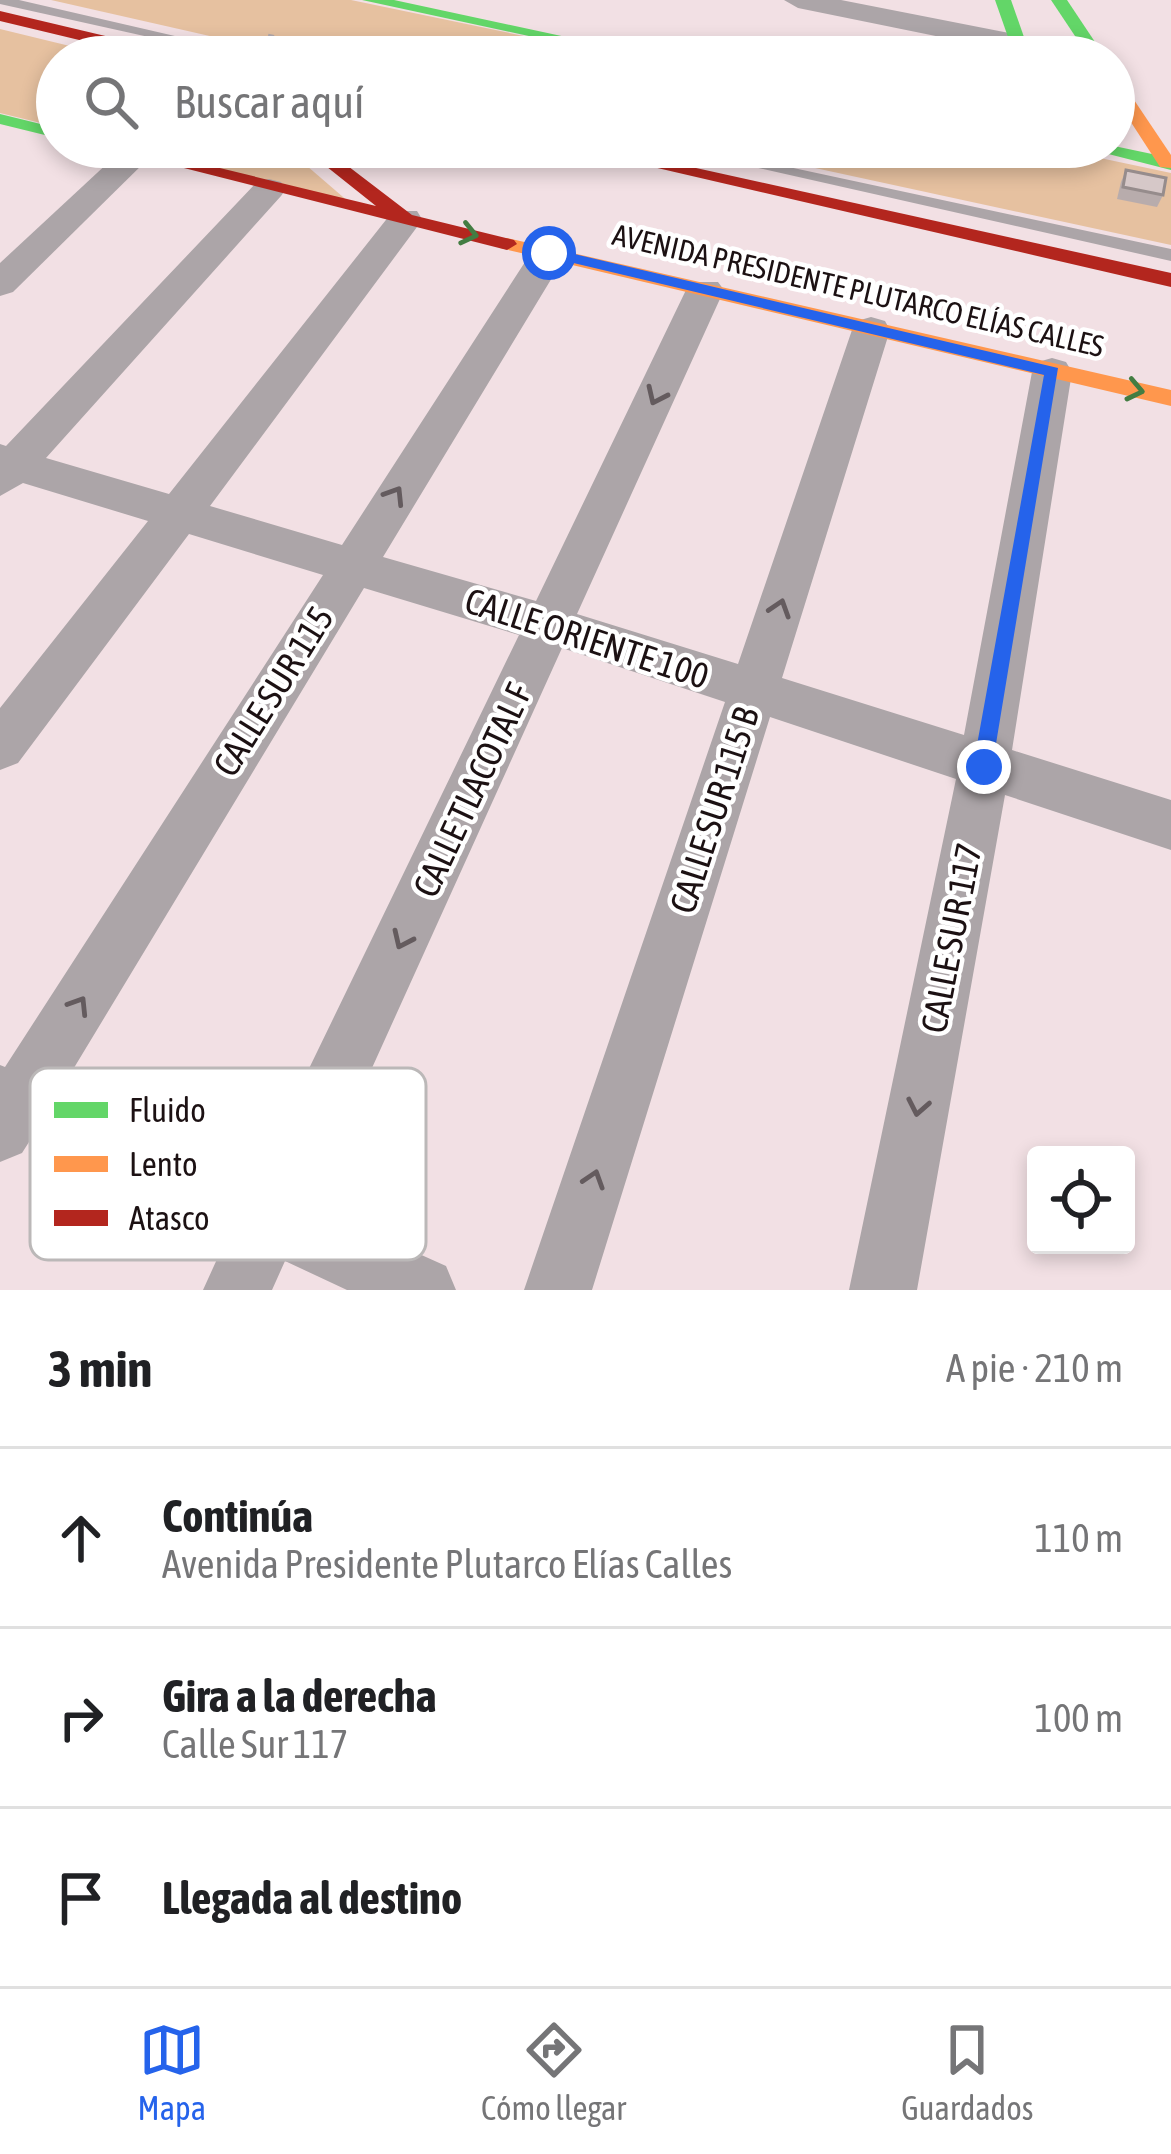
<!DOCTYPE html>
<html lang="es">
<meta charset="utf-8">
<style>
:root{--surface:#fff;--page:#f2f2f2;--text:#202124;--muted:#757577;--line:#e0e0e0;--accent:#2563eb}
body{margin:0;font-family:"Asap Condensed",sans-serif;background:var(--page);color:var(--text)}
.controls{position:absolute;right:36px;bottom:36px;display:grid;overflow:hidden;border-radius:12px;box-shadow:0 6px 18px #0003}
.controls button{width:108px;height:108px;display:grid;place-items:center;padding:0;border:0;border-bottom:3px solid var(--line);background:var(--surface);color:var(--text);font:60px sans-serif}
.stop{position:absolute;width:36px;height:36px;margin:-27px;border:9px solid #2563eb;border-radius:50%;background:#fff}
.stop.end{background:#2563eb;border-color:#fff;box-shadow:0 3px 12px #0008}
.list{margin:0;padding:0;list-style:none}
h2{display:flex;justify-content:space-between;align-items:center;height:156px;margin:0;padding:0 48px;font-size:51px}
h2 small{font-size:39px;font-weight:400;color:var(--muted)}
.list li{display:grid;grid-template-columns:78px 1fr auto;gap:36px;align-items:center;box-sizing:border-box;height:180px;padding:0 48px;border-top:3px solid var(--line)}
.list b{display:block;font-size:45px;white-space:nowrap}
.list p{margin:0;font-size:39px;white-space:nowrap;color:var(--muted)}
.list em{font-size:39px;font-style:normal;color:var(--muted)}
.icon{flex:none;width:66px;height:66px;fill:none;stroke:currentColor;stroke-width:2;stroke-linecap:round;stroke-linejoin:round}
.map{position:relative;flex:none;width:1171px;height:1290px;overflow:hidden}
.search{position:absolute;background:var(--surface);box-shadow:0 6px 18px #0003;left:36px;right:36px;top:36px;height:132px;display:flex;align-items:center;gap:30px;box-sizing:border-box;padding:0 42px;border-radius:66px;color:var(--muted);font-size:45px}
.sheet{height:696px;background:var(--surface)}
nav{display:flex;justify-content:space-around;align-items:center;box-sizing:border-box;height:168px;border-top:3px solid var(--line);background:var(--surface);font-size:33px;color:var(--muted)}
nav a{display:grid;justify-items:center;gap:6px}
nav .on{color:var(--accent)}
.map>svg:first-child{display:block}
</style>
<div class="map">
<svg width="1171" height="1290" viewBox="0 0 1171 1290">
<rect width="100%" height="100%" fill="#f2e0e4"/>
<g fill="#e6c1a0">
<polygon points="51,0 351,0 625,57 302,57"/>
<polygon points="0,29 115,57 57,57 57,127 0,113"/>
<polygon points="133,147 285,147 350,203"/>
<polygon points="718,147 1048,147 1171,173 1171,245"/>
</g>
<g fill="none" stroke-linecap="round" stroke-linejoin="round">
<polyline stroke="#b2a9ac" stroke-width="4.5" stroke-dasharray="6 4.5" stroke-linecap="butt" points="268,36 364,57"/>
<g fill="#aca5a8" fill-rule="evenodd">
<polygon points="0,0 19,0 266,57 239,57 0,4"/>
<polygon points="665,147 696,147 1171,249 1171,261"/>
</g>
<g fill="#aca5a8" fill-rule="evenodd">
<polygon points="784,0 841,0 1019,35 1034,44 1019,53 798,8"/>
<polygon points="125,147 149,147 153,154 13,292 0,296 0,263"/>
<path d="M269,179L281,182L286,189L281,196L46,458L169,494L393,211H417L422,219L417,227L210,506L342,545L536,245H562L567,253L383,557L536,601L686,290L692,282H718L724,290L577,614L738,664L852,330L857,321L871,317L885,321L890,330L782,678L964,735L1032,372L1038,362L1052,358L1066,362L1072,372L1012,750L1171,800V850L1005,795L917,1290H849L956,779L770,717L592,1290H524L725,702L562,648L310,1205L446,1266L456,1290H347L285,1261L272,1290H203L228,1235L29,1142L22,1153L0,1162V1065L5,1067L323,575L189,534L18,763L0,770V708L148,521L23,483L0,496V444L6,446L257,182ZM364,588L519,635L255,1180L60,1091Z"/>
</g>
<g fill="#63d668" fill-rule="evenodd">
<polygon points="362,0 394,0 659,57 626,57"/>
<polygon points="995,0 1011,0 1031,57 1015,57"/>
<polygon points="1051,0 1067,0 1105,57 1089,57"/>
<polygon points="0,114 57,128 57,138 0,124"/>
<polygon points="1114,146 1171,158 1171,170 1081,147"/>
</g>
<g fill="#ff974d" fill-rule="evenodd">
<polygon points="1114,78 1120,79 1171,155 1171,168 1160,167 1114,96"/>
<polygon points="507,238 1171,390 1171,406 500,248 500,240"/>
</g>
<g fill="#b3261e" fill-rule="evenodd">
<polygon points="0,11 177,53 179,57 150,57 0,21"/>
<polygon points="101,147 133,147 376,206 302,147 323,147 412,215 514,240 517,244 507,250"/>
<polygon points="567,147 601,147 1171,273 1171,287"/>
</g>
</g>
<polygon fill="#b8acac" points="1126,170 1163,195 1157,207 1117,199 1121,182"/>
<polygon fill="#d6c8c8" stroke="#968c8c" stroke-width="3" points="1126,170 1166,178 1163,195 1123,187"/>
<defs><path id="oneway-chevron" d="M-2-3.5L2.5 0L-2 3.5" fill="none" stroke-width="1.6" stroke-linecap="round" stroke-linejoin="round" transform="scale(3)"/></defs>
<g stroke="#437d42">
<use href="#oneway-chevron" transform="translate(469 234) rotate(13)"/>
<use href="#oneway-chevron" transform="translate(1135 390) rotate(12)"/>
</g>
<g stroke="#645b5e">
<use href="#oneway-chevron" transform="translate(656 396) rotate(115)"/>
<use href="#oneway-chevron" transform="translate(395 495) rotate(-58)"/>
<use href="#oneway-chevron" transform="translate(780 608) rotate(-72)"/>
<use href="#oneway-chevron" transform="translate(402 940) rotate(115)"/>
<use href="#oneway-chevron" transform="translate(79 1005) rotate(-58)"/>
<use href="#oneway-chevron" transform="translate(918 1107) rotate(101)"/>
<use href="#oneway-chevron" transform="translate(594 1179) rotate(-72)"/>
</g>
<polygon fill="#2563eb" points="549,248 1058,368 991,774 977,774 973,767 1044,375 544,256"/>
<g text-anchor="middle" stroke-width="9" stroke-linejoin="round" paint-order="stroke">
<g font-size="30" fill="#1c1113" stroke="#fff">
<text transform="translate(858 291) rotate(13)" y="10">AVENIDA PRESIDENTE PLUTARCO ELÍAS CALLES</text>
</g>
<g font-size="36" fill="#1c1113" stroke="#fff">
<text transform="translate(587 638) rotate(18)" y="13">CALLE ORIENTE 100</text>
<text transform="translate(273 691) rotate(-58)" y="13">CALLE SUR 115</text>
<text transform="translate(472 790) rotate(-65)" y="13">CALLE TLACOTAL F</text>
<text transform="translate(714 810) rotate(-72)" y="13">CALLE SUR 115 B</text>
<text transform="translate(951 938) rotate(-79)" y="13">CALLE SUR 117</text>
</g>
</g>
<rect x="30" y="1068" width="396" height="192" rx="18" fill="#fff" stroke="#bbb8b8" stroke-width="3"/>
<rect x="54" y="1102" width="54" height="16" fill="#63d668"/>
<rect x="54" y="1156" width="54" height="16" fill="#ff974d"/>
<rect x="54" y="1210" width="54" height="16" fill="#b3261e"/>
<g font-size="33" fill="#1c1113">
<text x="129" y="1122">Fluido</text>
<text x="129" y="1176">Lento</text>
<text x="129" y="1230">Atasco</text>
</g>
</svg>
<div class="controls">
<button><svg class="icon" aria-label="locate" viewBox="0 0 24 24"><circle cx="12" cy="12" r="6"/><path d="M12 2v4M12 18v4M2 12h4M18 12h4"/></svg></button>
</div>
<div class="stop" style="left:549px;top:253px"></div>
<div class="stop end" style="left:984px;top:767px"></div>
<div class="search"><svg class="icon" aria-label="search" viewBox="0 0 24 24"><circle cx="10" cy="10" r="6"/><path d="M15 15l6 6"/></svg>Buscar aquí</div>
</div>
<section class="sheet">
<h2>3 min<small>A pie · 210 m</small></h2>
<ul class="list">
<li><svg class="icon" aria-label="ahead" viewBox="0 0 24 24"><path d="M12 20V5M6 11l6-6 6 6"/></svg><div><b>Continúa</b><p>Avenida Presidente Plutarco Elías Calles</p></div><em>110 m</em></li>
<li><svg class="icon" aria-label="right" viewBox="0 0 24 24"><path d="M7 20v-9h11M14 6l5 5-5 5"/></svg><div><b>Gira a la derecha</b><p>Calle Sur 117</p></div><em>100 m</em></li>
<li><svg class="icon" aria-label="arrive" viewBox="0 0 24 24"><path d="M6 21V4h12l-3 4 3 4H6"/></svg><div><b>Llegada al destino</b></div></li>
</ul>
</section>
<nav>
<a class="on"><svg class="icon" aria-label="map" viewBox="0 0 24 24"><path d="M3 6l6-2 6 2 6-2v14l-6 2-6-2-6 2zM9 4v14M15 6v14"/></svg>Mapa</a>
<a><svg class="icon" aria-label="directions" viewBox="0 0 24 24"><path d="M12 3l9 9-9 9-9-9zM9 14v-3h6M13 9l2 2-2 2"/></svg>Cómo llegar</a>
<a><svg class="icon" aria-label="saved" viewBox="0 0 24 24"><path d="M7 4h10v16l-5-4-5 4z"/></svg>Guardados</a>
</nav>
